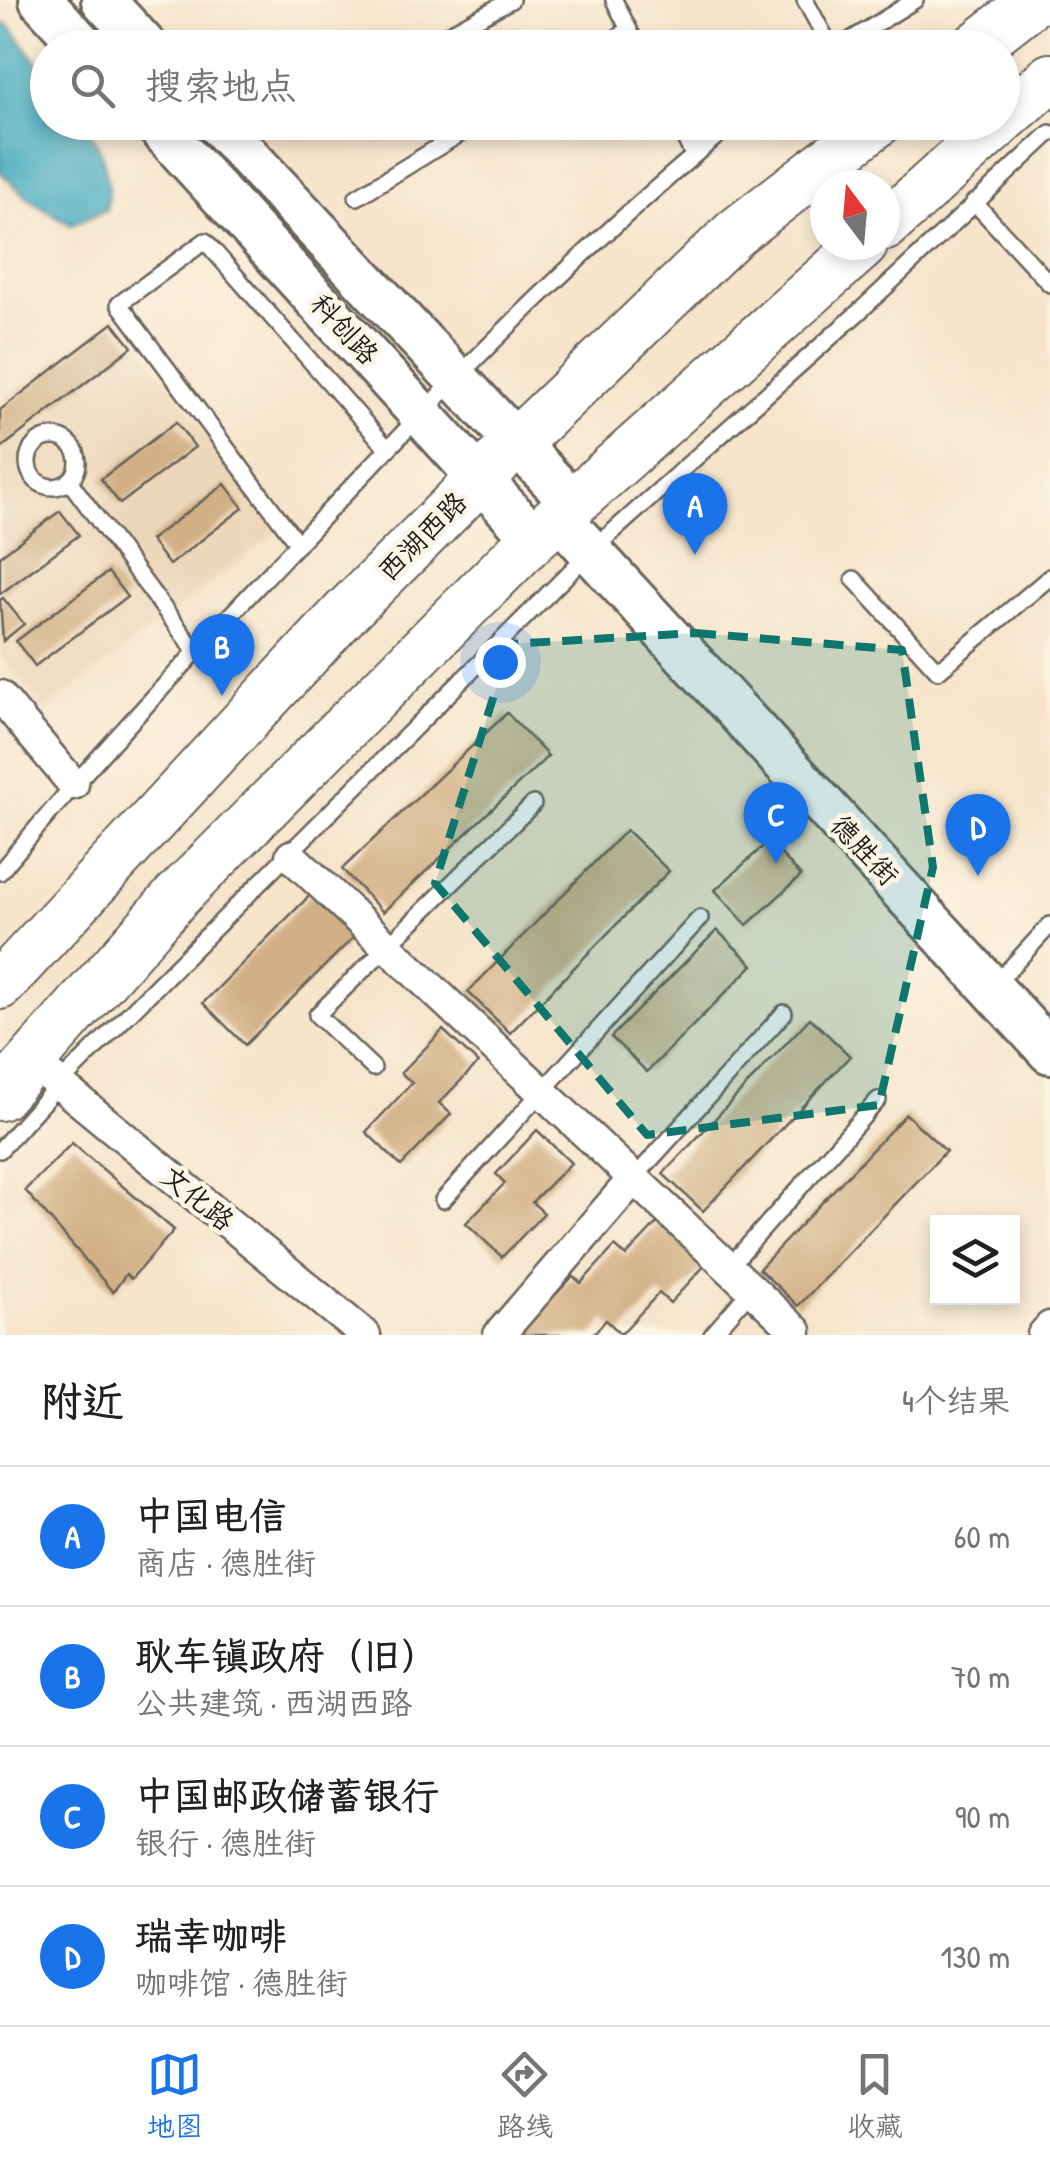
<!DOCTYPE html>
<html lang="zh">
<meta charset="utf-8">
<style>
:root{--surface:#fff;--page:#f2f2f2;--text:#202124;--muted:#757577;--line:#e0e0e0;--accent:#1a73e8}
body{margin:0;font-family:"Patrick Hand","LXGW WenKai TC",sans-serif;background:var(--page);color:var(--text)}
.controls{position:absolute;right:30px;bottom:30px;display:grid;overflow:hidden;border-radius:0px;box-shadow:0 5px 15px #0003}
.controls button{width:90px;height:90px;display:grid;place-items:center;padding:0;border:0;border-bottom:2px solid var(--line);background:var(--surface);color:var(--text);font:50px sans-serif}
.compass{position:absolute;left:810px;top:170px;width:90px;height:90px;border-radius:50%;background:var(--surface);box-shadow:0 5px 15px #0003;rotate:344deg}
.you{position:absolute;left:500px;top:662px;width:35px;height:35px;margin:-25px;border:8px solid #fff;border-radius:50%;background:#1a73e8;box-shadow:0 0 0 15px #1a73e833}
.badge{display:grid;place-items:center;width:65px;height:65px;border-radius:50%;background:var(--accent);color:#fff;font-size:32px;font-weight:700}
.pin{position:absolute;translate:-50% -82px;filter:drop-shadow(0 2px 5px #0008)}
.pin::after{content:'';position:absolute;top:52px;width:35px;height:30px;background:inherit;clip-path:polygon(0 0,100% 0,50% 100%)}
.list{margin:0;padding:0;list-style:none}
h2{display:flex;justify-content:space-between;align-items:center;height:130px;margin:0;padding:0 40px;font-size:42px}
h2 small{font-size:32px;font-weight:400;color:var(--muted)}
.list li{display:grid;grid-template-columns:65px 1fr auto;gap:30px;align-items:center;box-sizing:border-box;height:140px;padding:0 40px;border-top:2px solid var(--line)}
.list b{display:block;font-size:38px;white-space:nowrap}
.list p{margin:0;font-size:32px;white-space:nowrap;color:var(--muted)}
.list em{font-size:32px;font-style:normal;color:var(--muted)}
.icon{flex:none;width:55px;height:55px;fill:none;stroke:currentColor;stroke-width:2;stroke-linecap:round;stroke-linejoin:round}
.map{position:relative;flex:none;width:1050px;height:1335px;overflow:hidden}
.search{position:absolute;background:var(--surface);box-shadow:0 5px 15px #0003;left:30px;right:30px;top:30px;height:110px;display:flex;align-items:center;gap:25px;box-sizing:border-box;padding:0 35px;border-radius:55px;color:var(--muted);font-size:38px}
.sheet{height:690px;background:var(--surface)}
nav{display:flex;justify-content:space-around;align-items:center;box-sizing:border-box;height:140px;border-top:2px solid var(--line);background:var(--surface);font-size:28px;color:var(--muted)}
nav a{display:grid;justify-items:center;gap:5px}
nav .on{color:var(--accent)}
.map>svg:first-child{display:block}
</style>
<div class="map">
<svg width="1050" height="1335" viewBox="0 0 1050 1335">
<rect width="100%" height="100%" fill="#fcf5e5"/>
<filter id="ink" filterUnits="userSpaceOnUse"><feTurbulence type="fractalNoise" baseFrequency=".01" numOctaves="2"/><feDisplacementMap in="SourceGraphic" scale="20" xChannelSelector="R" yChannelSelector="G"/><feConvolveMatrix kernelMatrix="1 2 1 2 8 2 1 2 1" color-interpolation-filters="sRGB"/></filter>
<filter id="wash" filterUnits="userSpaceOnUse"><feTurbulence type="fractalNoise" baseFrequency=".0048" numOctaves="4" result="noise"/><feDisplacementMap in="SourceGraphic" scale="40" xChannelSelector="R" yChannelSelector="G"/><feGaussianBlur stdDeviation="2.25" result="paint"/><feColorMatrix in="noise" values="0 0 0 0 0 0 0 0 0 0 0 0 0 0 0 0 0 1.4 0 .05"/><feComposite in="paint" operator="in"/></filter>
<g filter="url(#wash)">
<rect width="100%" height="100%" fill="#f6e4cb"/>
<polygon fill="#edd7ba" points="115,314 282,528 44,711 0,654 0,403"/>
<path fill="#3ea8bf" stroke="#2d626e" stroke-width="2.5" d="M0,23L9,25L47,75L48,122L84,123C104,149 112,177 106,210L71,225L28,198L0,172Z"/>
<g id="blocks">
<g fill="#d1b085">
<polygon points="113,323 132,347 0,449 0,410"/>
<polygon points="176,422 195,447 120,504 101,479"/>
<polygon points="225,484 243,508 169,565 150,540"/>
<polygon points="60,511 79,535 0,594 0,556"/>
<polygon points="108,572 127,597 35,666 16,641"/>
<polygon points="3,598 24,624 3,641 0,600"/>
<polygon points="507,713 548,756 383,912 342,869"/>
<polygon points="626,830 669,871 510,1033 468,992"/>
<polygon points="769,841 801,876 747,925 715,890"/>
<polygon points="313,892 356,935 245,1045 203,1003"/>
<polygon points="717,930 753,965 647,1072 611,1037"/>
<polygon points="810,1018 850,1056 703,1211 663,1174"/>
<polygon points="443,1030 478,1063 439,1103 451,1114 401,1166 366,1132 412,1083 401,1073"/>
<polygon points="906,1114 946,1151 798,1306 759,1269"/>
<polygon points="537,1130 571,1163 532,1202 544,1213 502,1257 466,1223 505,1183 496,1174"/>
<polygon points="72,1143 174,1230 131,1279 126,1274 113,1292 25,1190"/>
<polygon points="659,1221 706,1264 670,1303 659,1293 621,1334 606,1320 592,1335 518,1335 573,1276 581,1283 615,1246 626,1256"/>
</g>
</g>
</g>
<g filter="url(#ink)">
<use href="#blocks" fill-opacity="0" stroke="#686259" stroke-width="2.5"/>
<g fill="none" stroke-linecap="round" stroke-linejoin="round">
<defs>
<g id="lane">
<polyline points="614,0 638,48"/>
<polyline points="805,0 831,48"/>
<polyline points="422,48 511,0"/>
<polyline points="601,48 629,30"/>
<polyline points="838,48 915,0"/>
<polyline points="677,122 693,155"/>
<polyline points="357,197 479,122"/>
<polyline points="974,202 1050,284"/>
<circle cx="53" cy="462" r="25"/>
<polyline points="70,482 196,652"/>
<polyline points="298,544 119,304 205,241 387,448"/>
<polyline points="854,579 938,671 1050,577"/>
<path d="M0,872C91,761 190,658 289,553C430,403 574,253 734,122"/>
<polyline points="992,988 1050,925"/>
<polyline points="373,1068 317,1015 533,804"/>
<polyline points="0,1150 59,1084 590,552 861,310 1050,133"/>
<polyline points="635,1177 784,1013"/>
<polyline points="443,1200 700,918"/>
<polyline points="729,1267 878,1100"/>
<polyline points="712,1335 752,1289"/>
</g>
<g id="street">
<polyline points="0,696 73,784"/>
<polyline points="291,856 796,1331"/>
<polyline points="31,1061 365,1335"/>
<polyline points="499,1335 635,1177"/>
<polyline points="1043,1335 1050,1327"/>
</g>
<g id="secondary">
<polyline points="41,0 85,48"/>
<polyline points="103,0 147,48"/>
<polyline points="154,122 534,538"/>
<polyline points="216,122 574,504"/>
<polyline points="558,516 1050,1052"/>
</g>
<g id="primary">
<polyline points="974,48 1035,0"/>
<polyline points="1002,120 1050,78"/>
<polyline points="885,226 1000,122"/>
<polyline points="0,985 346,612 516,443 735,233 878,122"/>
<polyline points="0,1096 177,896 534,538 863,245"/>
</g>
</defs>
<use href="#lane" stroke="#686259" stroke-width="20"/>
<use href="#street" stroke="#686259" stroke-width="35"/>
<use href="#secondary" stroke="#686259" stroke-width="48"/>
<use href="#primary" stroke="#686259" stroke-width="52"/>
<use href="#lane" stroke="#fff" stroke-width="15"/>
<use href="#street" stroke="#fff" stroke-width="30"/>
<use href="#secondary" stroke="#fff" stroke-width="42"/>
<use href="#primary" stroke="#fff" stroke-width="48"/>
</g>
</g>
<path fill="#0f766e" fill-opacity="0.2" stroke="#0f766e" stroke-width="8" stroke-dasharray="20 12" stroke-linejoin="round" d="M696,633L902,650L933,867L879,1105L647,1135L435,883L510,644Z"/>
<g text-anchor="middle" stroke-width="9" stroke-linejoin="round" paint-order="stroke">
<g font-size="28" fill="#1c1c1c" stroke="#fcf5e5">
<text transform="translate(345 329) rotate(47)" y="10">科创路</text>
<text transform="translate(422 536) rotate(-45)" y="10">西湖西路</text>
<text transform="translate(865 850) rotate(47)" y="10">德胜街</text>
<text transform="translate(198 1198) rotate(39)" y="10">文化路</text>
</g>
</g>
</svg>
<div class="controls">
<button><svg class="icon" aria-label="layers" viewBox="0 0 24 24"><path d="M12 4l9 5-9 5-9-5zM3 14l9 5 9-5"/></svg></button>
</div>
<svg class="compass" viewBox="-18 -18 36 36"><path d="M0-13l5 13h-10z" fill="#e53935"/><path d="M0 13l5-13h-10z" fill="#757577"/></svg>
<div class="you"></div>
<div class="pin badge" style="left:695px;top:555px">A</div>
<div class="pin badge" style="left:222px;top:696px">B</div>
<div class="pin badge" style="left:776px;top:864px">C</div>
<div class="pin badge" style="left:978px;top:876px">D</div>
<div class="search"><svg class="icon" aria-label="search" viewBox="0 0 24 24"><circle cx="10" cy="10" r="6"/><path d="M15 15l6 6"/></svg>搜索地点</div>
</div>
<section class="sheet">
<h2>附近<small>4个结果</small></h2>
<ul class="list">
<li><span class="badge">A</span><div><b>中国电信</b><p>商店 · 德胜街</p></div><em>60 m</em></li>
<li><span class="badge">B</span><div><b>耿车镇政府（旧）</b><p>公共建筑 · 西湖西路</p></div><em>70 m</em></li>
<li><span class="badge">C</span><div><b>中国邮政储蓄银行</b><p>银行 · 德胜街</p></div><em>90 m</em></li>
<li><span class="badge">D</span><div><b>瑞幸咖啡</b><p>咖啡馆 · 德胜街</p></div><em>130 m</em></li>
</ul>
</section>
<nav>
<a class="on"><svg class="icon" aria-label="map" viewBox="0 0 24 24"><path d="M3 6l6-2 6 2 6-2v14l-6 2-6-2-6 2zM9 4v14M15 6v14"/></svg>地图</a>
<a><svg class="icon" aria-label="directions" viewBox="0 0 24 24"><path d="M12 3l9 9-9 9-9-9zM9 14v-3h6M13 9l2 2-2 2"/></svg>路线</a>
<a><svg class="icon" aria-label="saved" viewBox="0 0 24 24"><path d="M7 4h10v16l-5-4-5 4z"/></svg>收藏</a>
</nav>
